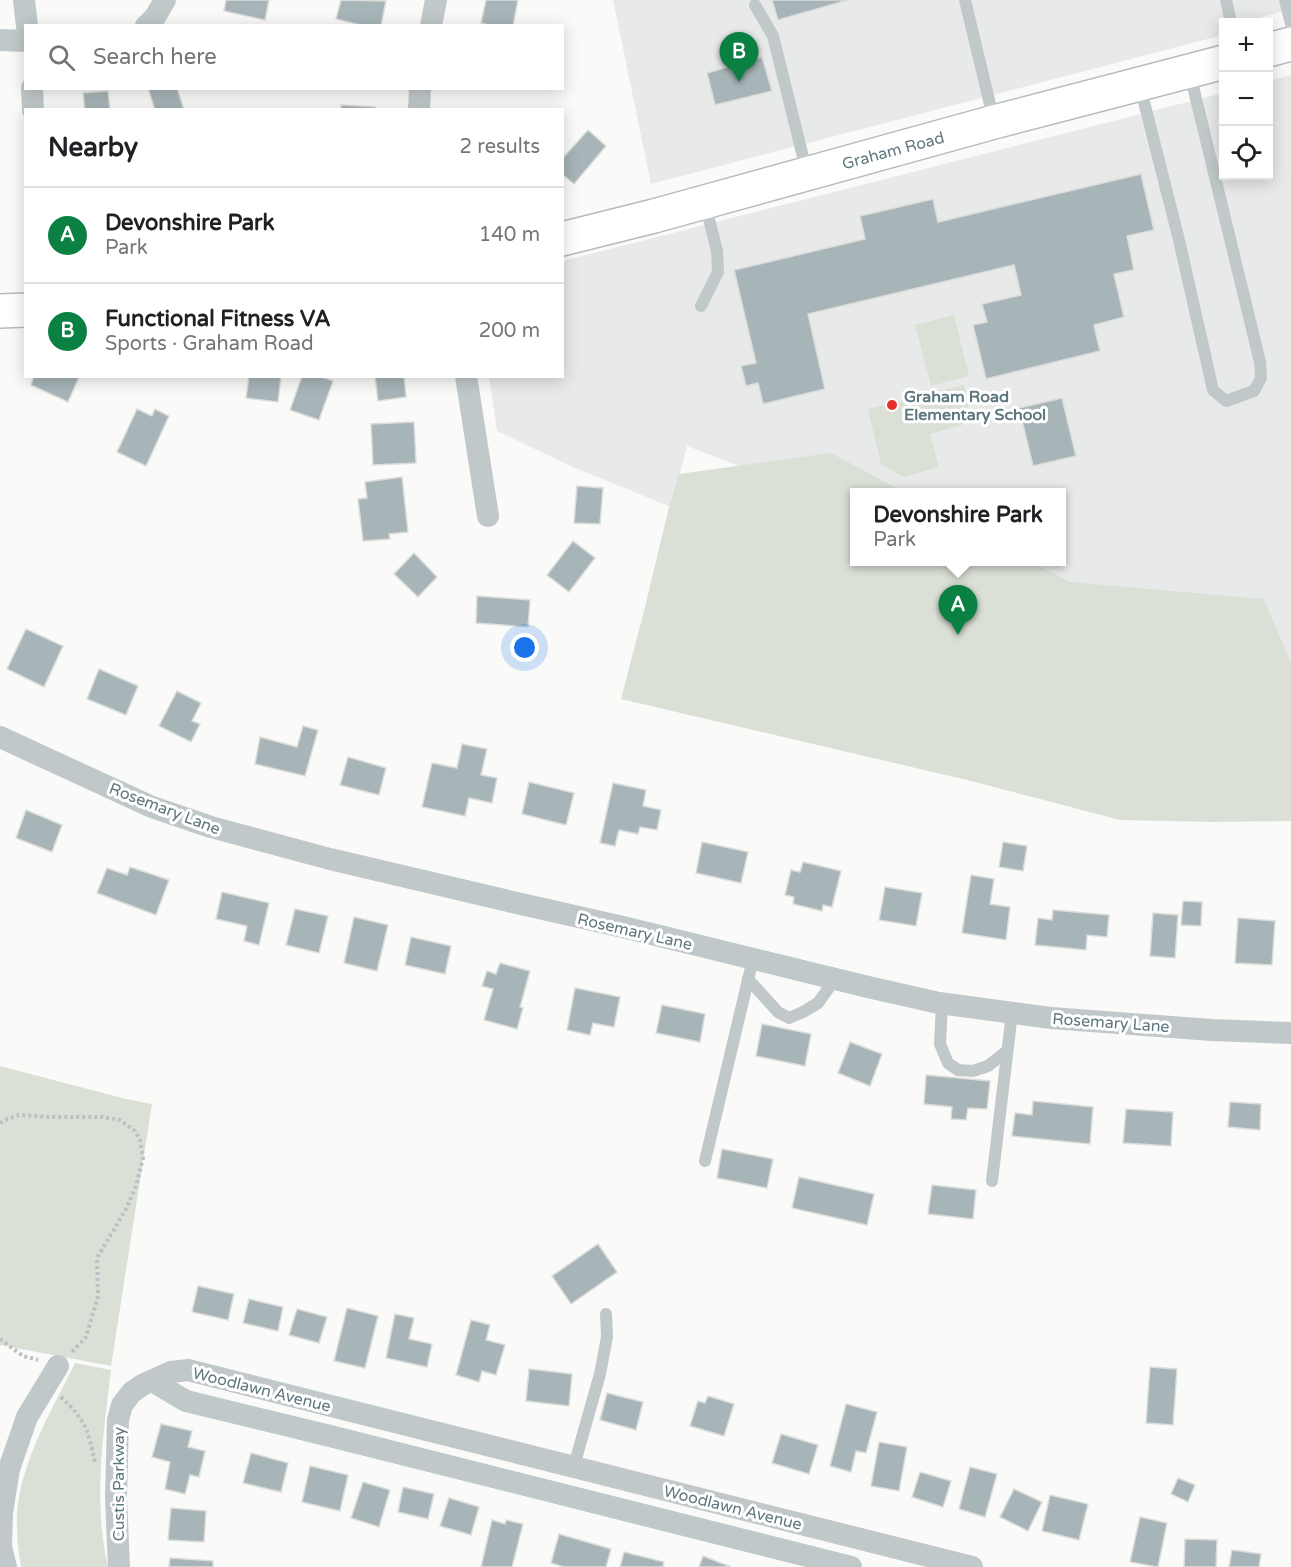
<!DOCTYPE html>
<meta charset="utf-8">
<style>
:root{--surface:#fff;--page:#f2f2f2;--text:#202124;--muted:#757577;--line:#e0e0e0;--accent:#0b8043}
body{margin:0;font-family:"Varela Round",sans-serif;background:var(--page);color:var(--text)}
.controls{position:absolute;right:18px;top:18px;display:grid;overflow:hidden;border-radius:0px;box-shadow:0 3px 15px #0003}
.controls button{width:54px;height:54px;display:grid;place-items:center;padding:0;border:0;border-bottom:2px solid var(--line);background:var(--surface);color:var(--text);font:30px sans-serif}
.you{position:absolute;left:525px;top:648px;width:21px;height:21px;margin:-15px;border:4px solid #fff;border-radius:50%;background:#1a73e8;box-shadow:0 0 0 9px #1a73e833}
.badge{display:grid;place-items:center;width:39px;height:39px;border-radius:50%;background:var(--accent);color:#fff;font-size:20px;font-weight:700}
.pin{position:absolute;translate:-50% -50px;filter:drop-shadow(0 2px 3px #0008)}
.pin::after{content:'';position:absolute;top:32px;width:21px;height:18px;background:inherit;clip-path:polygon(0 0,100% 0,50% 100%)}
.popup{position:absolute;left:850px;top:488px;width:216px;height:78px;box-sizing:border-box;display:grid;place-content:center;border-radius:0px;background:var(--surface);filter:drop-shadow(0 2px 4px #0005);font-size:20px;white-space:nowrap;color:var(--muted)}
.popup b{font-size:22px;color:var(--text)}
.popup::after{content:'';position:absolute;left:50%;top:100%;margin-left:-12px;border:12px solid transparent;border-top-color:var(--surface)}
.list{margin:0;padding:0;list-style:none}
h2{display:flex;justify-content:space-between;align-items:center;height:78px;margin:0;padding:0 24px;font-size:26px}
h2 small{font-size:20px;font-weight:400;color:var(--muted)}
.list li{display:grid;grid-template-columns:39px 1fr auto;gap:18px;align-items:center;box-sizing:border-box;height:96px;padding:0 24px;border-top:2px solid var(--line)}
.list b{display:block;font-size:22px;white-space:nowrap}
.list p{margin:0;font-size:20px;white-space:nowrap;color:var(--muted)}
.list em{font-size:20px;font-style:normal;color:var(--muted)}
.icon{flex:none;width:33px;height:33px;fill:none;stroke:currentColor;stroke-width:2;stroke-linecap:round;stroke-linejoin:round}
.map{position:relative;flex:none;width:1291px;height:1567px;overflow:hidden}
.search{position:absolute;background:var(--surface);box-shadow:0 3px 15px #0003;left:24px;top:24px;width:540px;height:66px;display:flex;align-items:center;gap:15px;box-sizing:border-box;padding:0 21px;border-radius:0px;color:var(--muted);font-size:22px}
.panel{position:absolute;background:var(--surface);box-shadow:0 3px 15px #0003;left:24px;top:108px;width:540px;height:270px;border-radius:0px}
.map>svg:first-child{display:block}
</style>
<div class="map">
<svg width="1291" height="1567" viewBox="0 0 1291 1567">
<rect width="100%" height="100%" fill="#fafaf8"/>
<g fill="#e8eae9">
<polygon points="613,0 1291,0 1291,9 1244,22 1224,22 1223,35 651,184"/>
<polygon points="1291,75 1291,676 990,562 1062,562 1062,492 854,492 854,510 687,446 671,507 575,468 497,431 489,377 562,376 563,261 1223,93 1224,176 1268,176 1269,81"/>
</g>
<g fill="#dbe0d7">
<polygon points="954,315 969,376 931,386 915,325"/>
<polygon points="964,385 969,402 962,425 930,434 939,467 904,477 881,464 868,409"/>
<polygon points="831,453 904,492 854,492 854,562 1032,562 1070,582 1264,599 1291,663 1291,821 1213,822 1120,820 967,780 621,699 645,607 669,507 679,474"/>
<polygon points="0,1066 126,1099 152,1104 111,1366 0,1345"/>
<path d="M75,1363L111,1370C103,1436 93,1501 108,1567H21C17,1544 15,1520 19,1497C28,1449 54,1406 75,1363Z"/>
</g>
<g fill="#a7b5b8" stroke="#dcdcda" stroke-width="1.5">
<polygon points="226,0 269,0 265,20 224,11"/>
<polygon points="341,0 386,1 381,26 365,26 336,19"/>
<polygon points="486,0 518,0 513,26 492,26 481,23"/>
<polygon points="772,0 848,0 778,20"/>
<polygon points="762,57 772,91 715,105 707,73"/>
<polygon points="148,88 177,88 184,110 155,110"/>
<polygon points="108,91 110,110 85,110 83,93"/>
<polygon points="341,105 375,107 375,110 341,110"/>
<polygon points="588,130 606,146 574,184 562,174 562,159"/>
<polygon points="1141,174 1154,230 1127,236 1134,270 1114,274 1124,317 1094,325 1100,351 986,379 973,325 987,322 982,304 1021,295 1014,265 808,314 825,389 763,404 758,383 746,386 741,366 756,363 734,270 865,239 860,216 933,199 938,222"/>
<polygon points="34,376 79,376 79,377 68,402 31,385"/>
<polygon points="249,376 281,376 278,402 246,398"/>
<polygon points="302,376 319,376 333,381 319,420 290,410"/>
<polygon points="375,376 404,376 406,397 378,401"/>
<polygon points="1062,398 1076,456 1033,466 1019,408"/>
<polygon points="137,409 152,416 155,409 169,416 146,466 117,452"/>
<polygon points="414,422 416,463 373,465 371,424"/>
<polygon points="402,477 408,532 389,534 390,539 363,541 358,499 367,498 365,482"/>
<polygon points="577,486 603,488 600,524 574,523"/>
<polygon points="573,541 595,558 569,592 547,575"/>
<polygon points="414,553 437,577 418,597 394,574"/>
<polygon points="477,596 530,600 528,627 476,623"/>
<polygon points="26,629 63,646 44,687 7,669"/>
<polygon points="99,669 138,686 126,715 87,699"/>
<polygon points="177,691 201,703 192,721 200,724 191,742 159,726"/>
<polygon points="303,726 318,730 305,776 255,764 260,737 297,747"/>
<polygon points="462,744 487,749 481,775 497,778 492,803 469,798 465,816 422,807 432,763 457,768"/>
<polygon points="348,757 386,768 379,795 340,785"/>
<polygon points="529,782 574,793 566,825 522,814"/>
<polygon points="613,783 646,790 643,806 661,810 657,830 640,827 638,834 619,830 615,846 600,843"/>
<polygon points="26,810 62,825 52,852 16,838"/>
<polygon points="702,842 748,852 741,883 696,873"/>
<polygon points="1003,842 1027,846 1023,871 999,867"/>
<polygon points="803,862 841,871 832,907 823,905 822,911 793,904 794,897 785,895 791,870 800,872"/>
<polygon points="130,867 169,880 156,915 97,893 107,868 127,875"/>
<polygon points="971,875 994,879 990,904 1010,907 1006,940 962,933"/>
<polygon points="885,887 922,893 916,926 879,920"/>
<polygon points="222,892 269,903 259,945 244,941 247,926 216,919"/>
<polygon points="1183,901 1202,902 1201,926 1181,925"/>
<polygon points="295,909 328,916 319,953 286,945"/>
<polygon points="1053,910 1109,915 1107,937 1087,935 1086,950 1035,945 1038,918 1052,920"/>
<polygon points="1153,913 1178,915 1175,958 1150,956"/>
<polygon points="354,917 388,925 377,971 344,963"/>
<polygon points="1238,918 1275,921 1272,965 1235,963"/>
<polygon points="411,937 451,946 445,974 405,965"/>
<polygon points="500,963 530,971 520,1007 523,1008 517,1029 484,1020 493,989 482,986 487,971 496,974"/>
<polygon points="575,988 620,997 614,1027 593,1023 590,1035 567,1030"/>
<polygon points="662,1005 705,1014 700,1042 656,1033"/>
<polygon points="762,1024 811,1034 805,1066 756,1056"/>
<polygon points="850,1042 882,1054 870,1086 838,1073"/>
<polygon points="926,1075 990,1081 987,1109 968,1108 966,1120 951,1119 952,1107 924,1104"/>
<polygon points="1033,1101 1093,1107 1090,1144 1012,1136 1015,1113 1032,1115"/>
<polygon points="1230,1102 1261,1104 1260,1130 1228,1127"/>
<polygon points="1126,1109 1173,1112 1171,1146 1123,1143"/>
<polygon points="722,1149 773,1159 767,1188 717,1178"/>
<polygon points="799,1177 874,1194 867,1225 792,1208"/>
<polygon points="932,1185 976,1190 973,1219 928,1214"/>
<polygon points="598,1244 617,1272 571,1304 552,1276"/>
<polygon points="198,1286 234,1294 228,1320 192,1312"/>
<polygon points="249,1299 283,1307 278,1331 243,1323"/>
<polygon points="347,1308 378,1316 365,1368 334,1361"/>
<polygon points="297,1309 327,1317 319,1343 289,1335"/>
<polygon points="395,1314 414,1318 409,1339 432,1344 427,1367 386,1358"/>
<polygon points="471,1320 490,1325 486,1340 505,1345 496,1375 482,1371 479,1382 456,1375"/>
<polygon points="1150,1367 1177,1369 1173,1425 1146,1423"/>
<polygon points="529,1369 572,1374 569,1406 526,1401"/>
<polygon points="607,1393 643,1402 636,1430 600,1420"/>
<polygon points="708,1396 734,1404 724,1436 690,1426 698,1401 705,1403"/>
<polygon points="846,1404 877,1412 866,1453 856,1451 851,1472 830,1466"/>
<polygon points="161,1424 192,1431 188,1447 205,1451 199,1477 190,1475 185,1494 165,1489 170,1462 152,1457"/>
<polygon points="781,1434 818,1445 809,1474 772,1463"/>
<polygon points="879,1442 907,1447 899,1491 871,1486"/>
<polygon points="251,1453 288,1463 281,1492 243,1483"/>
<polygon points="310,1466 348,1475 340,1511 302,1502"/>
<polygon points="970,1467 997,1474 985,1517 959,1509"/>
<polygon points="920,1472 951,1481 943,1507 912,1497"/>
<polygon points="1178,1478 1195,1485 1188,1502 1171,1494"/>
<polygon points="363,1482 390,1490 379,1527 351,1518"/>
<polygon points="403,1487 434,1494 428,1519 398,1512"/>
<polygon points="1014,1489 1042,1502 1028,1531 1000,1517"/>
<polygon points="1050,1495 1088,1504 1079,1540 1042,1531"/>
<polygon points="449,1498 479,1507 471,1535 440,1526"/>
<polygon points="171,1508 206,1511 204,1542 168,1540"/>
<polygon points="1140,1517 1167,1523 1158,1567 1130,1562"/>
<polygon points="492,1520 505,1524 506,1520 523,1524 512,1567 481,1567"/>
<polygon points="559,1534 611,1549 606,1567 564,1567 551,1563"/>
<polygon points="1185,1539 1217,1540 1216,1567 1184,1567"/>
<polygon points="1232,1550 1261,1554 1259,1567 1229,1567"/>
<polygon points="624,1552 664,1562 663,1567 620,1567"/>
<polygon points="703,1556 731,1567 699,1567"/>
<polygon points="170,1558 213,1561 213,1567 169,1567"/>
</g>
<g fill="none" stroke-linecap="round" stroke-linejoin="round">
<defs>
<g id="secondary">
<polyline points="1268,50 1291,44"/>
<polyline points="562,239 654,216 994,122 1224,62"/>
<polyline points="0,311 26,310"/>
</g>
</defs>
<use href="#secondary" stroke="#b3bcbf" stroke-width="36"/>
<g stroke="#bbc0c2" stroke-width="4" stroke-dasharray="3 3" stroke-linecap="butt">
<polyline points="0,1123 5,1120 19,1115 49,1117 103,1117 120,1120 135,1131 140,1140 143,1158 136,1186 126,1209 97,1258 98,1296 86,1337 72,1352"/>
<polyline points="0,1339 23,1356 38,1360"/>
<path d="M61,1397C86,1421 88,1429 95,1463"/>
</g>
<g stroke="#c1c8ca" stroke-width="12">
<polyline points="965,0 994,121"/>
<polyline points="1226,0 1231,22"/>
<polyline points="1285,0 1291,24"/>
<polyline points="755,5 773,36 807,173"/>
<polyline points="1140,86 1179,240 1213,390 1226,401 1254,391 1261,378 1260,362 1190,74"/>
<polyline points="701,306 718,272 717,251 705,203"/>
<polyline points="748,979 778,1012 789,1018 803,1012 818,1003 835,979"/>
<polyline points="942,1003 940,1044 948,1063 958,1070 973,1071 988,1066 1007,1051"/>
<polyline points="705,1161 753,959"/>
<polyline points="992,1181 1012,1013"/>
<polyline points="574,1466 600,1374 607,1337 606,1314"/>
</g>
<g stroke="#c1c8ca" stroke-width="22">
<polyline points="24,0 27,26"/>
<polyline points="146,26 155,17 165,0"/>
<polyline points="431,26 436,0"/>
<polyline points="0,40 26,41"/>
<polyline points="32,88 33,110"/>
<polyline points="419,110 420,88"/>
<polyline points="466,376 488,516"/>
<polyline points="0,737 152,807 211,827 330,859 521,904 623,927 868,987 939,1003 1051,1018 1212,1030 1291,1033"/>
<polyline points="152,1381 186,1401 330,1436 851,1567"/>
<polyline points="6,1567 1,1547 2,1513 9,1469 27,1417 58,1366"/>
<polyline points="119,1567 116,1498 118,1420 122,1405 132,1392 144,1384 171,1372 188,1370 972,1567"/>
</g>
<use href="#secondary" stroke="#fff" stroke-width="33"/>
</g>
<circle fill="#e92d29" stroke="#fff" stroke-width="2" cx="892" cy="405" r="6"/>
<g text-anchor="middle" stroke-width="6" stroke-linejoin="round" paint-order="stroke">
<g font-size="16" fill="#5f777e" stroke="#fff">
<text transform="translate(893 150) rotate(-15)" y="6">Graham Road</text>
<text transform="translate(165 808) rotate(21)" y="6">Rosemary Lane</text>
<text transform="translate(635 931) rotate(13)" y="6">Rosemary Lane</text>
<text transform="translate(1111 1022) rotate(4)" y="6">Rosemary Lane</text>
<text transform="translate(262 1389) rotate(14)" y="6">Woodlawn Avenue</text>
<text transform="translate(118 1484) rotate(-90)" y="6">Custis Parkway</text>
<text transform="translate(733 1507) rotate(14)" y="6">Woodlawn Avenue</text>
</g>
<g font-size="16" font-weight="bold" fill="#5f777e" stroke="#fff" text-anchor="start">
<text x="904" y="402">Graham Road<tspan x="904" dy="18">Elementary School</tspan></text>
</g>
</g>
</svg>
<div class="controls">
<button>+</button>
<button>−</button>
<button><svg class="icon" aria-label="locate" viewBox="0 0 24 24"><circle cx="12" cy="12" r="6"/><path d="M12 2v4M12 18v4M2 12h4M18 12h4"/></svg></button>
</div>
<div class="you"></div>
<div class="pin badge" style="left:958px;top:635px">A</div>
<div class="popup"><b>Devonshire Park</b>Park</div>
<div class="pin badge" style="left:739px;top:82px">B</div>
<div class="search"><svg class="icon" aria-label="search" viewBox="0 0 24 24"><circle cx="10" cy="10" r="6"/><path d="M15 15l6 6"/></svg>Search here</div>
<section class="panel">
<h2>Nearby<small>2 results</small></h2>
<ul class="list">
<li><span class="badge">A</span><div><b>Devonshire Park</b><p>Park</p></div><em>140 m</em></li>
<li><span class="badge">B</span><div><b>Functional Fitness VA</b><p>Sports · Graham Road</p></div><em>200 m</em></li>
</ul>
</section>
</div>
